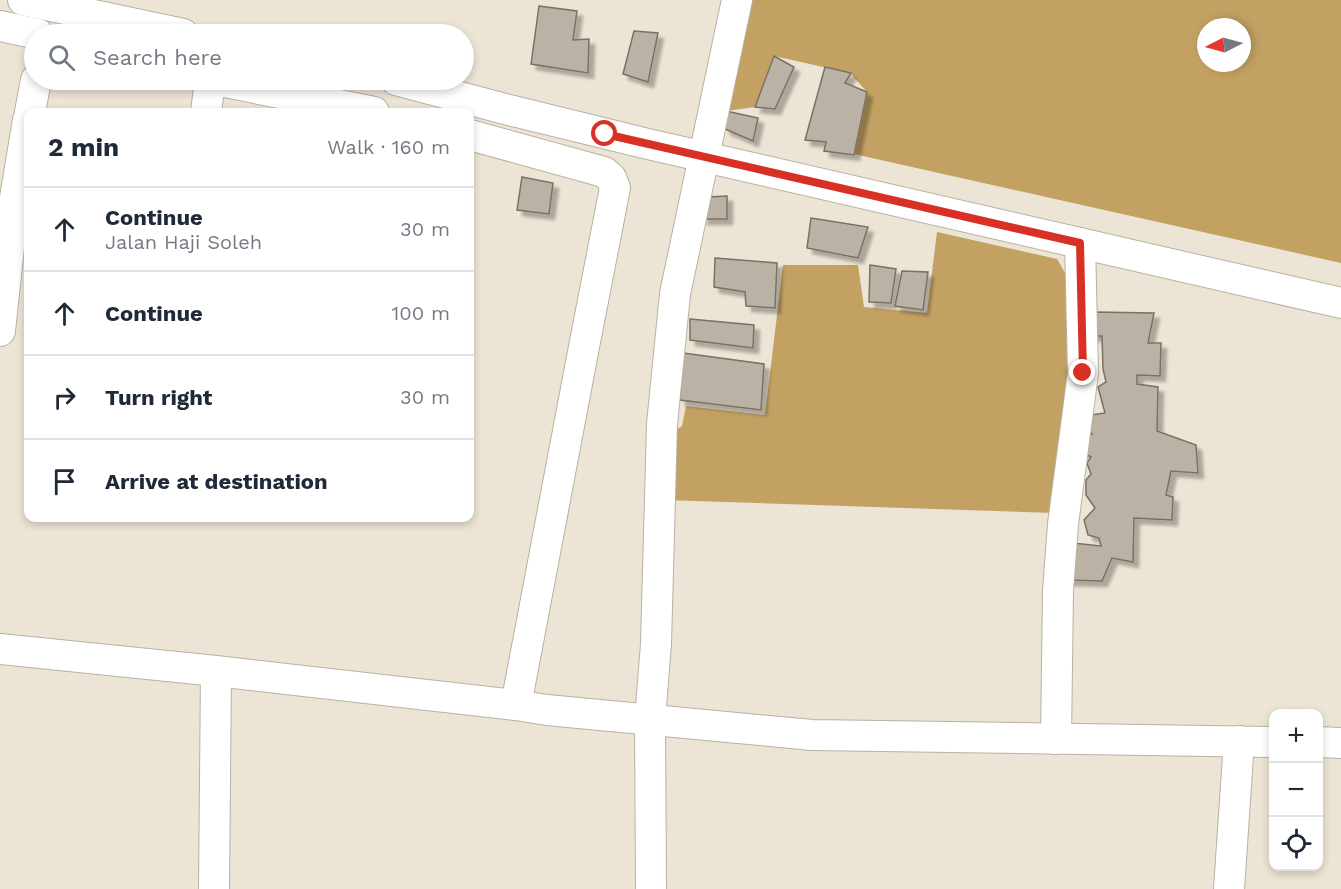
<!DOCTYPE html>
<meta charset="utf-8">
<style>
:root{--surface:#fff;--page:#f2f2f3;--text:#1f2937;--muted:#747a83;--line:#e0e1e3}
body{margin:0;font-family:"Work Sans",sans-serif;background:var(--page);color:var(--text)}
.controls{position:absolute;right:18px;bottom:18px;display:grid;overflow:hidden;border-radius:12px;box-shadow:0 3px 9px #0003}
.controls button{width:54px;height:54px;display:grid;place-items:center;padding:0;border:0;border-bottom:2px solid var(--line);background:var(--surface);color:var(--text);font:30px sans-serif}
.compass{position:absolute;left:1197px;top:18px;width:54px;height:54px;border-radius:50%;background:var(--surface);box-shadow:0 3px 9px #0003;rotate:264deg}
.stop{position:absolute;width:18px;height:18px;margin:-14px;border:4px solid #d93025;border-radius:50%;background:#fff}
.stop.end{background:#d93025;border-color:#fff;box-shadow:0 2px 6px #0008}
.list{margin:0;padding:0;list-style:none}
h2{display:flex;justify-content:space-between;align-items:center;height:78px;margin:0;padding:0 24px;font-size:26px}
h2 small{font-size:20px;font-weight:400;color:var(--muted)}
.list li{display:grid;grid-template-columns:39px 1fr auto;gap:18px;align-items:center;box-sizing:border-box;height:84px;padding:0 24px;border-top:2px solid var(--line)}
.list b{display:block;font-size:22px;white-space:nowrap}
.list p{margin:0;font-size:20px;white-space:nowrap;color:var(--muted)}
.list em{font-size:20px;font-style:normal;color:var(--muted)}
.icon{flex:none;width:33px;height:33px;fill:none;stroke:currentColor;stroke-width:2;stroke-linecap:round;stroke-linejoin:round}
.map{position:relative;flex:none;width:1341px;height:889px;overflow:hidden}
.search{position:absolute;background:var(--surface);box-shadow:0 3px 9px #0003;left:24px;top:24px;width:450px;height:66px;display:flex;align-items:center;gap:15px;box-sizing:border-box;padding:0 21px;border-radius:33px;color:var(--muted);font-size:22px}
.panel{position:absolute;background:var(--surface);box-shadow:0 3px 9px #0003;left:24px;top:108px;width:450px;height:414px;border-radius:12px}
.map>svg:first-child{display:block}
</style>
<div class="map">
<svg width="1341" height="889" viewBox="0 0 1341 889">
<defs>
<filter id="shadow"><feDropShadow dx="5.5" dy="5.5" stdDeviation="1.5" flood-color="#0004"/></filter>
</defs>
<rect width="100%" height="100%" fill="#ece4d4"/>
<g fill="#c3a163" fill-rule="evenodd">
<path d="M749,0H1341V263L854,154L867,92L850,73L774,56L755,107L726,111ZM1206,27H1242V63H1206Z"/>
<polygon points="937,232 1057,259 1079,297 1055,513 665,500 671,433 682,426 686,406 765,415 783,265 858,265 864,307 927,313"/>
</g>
<g fill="#bab2a4" stroke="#797164" stroke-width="1.5" filter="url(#shadow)">
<polygon points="539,6 577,11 573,40 589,39 588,73 531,64"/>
<polygon points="634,31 658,33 648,82 623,74"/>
<polygon points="774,56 794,67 775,109 755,107"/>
<polygon points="825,67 851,73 845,83 867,92 854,155 824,151 826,142 805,140"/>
<polygon points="726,111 758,118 753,141 725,129"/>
<polygon points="522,177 553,183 549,214 517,210"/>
<polygon points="727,196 727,219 702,219 707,197"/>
<polygon points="811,218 868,227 858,258 807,248"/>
<polygon points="715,258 777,263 775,308 746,306 745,292 714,287"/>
<polygon points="870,265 896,269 891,303 869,302"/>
<polygon points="902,271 928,272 923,310 895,306"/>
<polygon points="1095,312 1154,313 1148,343 1161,343 1160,376 1137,375 1137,384 1158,387 1157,431 1196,445 1198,473 1171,471 1166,495 1173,497 1172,520 1134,518 1133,562 1112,558 1102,581 1065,580 1073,543 1101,546 1099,538 1088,535 1084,520 1095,508 1086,495 1086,480 1091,474 1087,463 1091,457 1081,451 1081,431 1092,434 1082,420 1091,415 1105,413 1098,387 1106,382 1103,369 1102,336 1088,336"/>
<polygon points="690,319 754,325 753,348 690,340"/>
<polygon points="683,353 764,364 761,410 680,400"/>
</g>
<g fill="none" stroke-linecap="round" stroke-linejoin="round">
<defs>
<g id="minor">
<polyline points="23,0 183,34"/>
<polyline points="0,26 38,34"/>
<polyline points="215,80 374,112"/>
<polyline points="396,80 505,109 648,144 1341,303"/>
<polyline points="30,112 36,80"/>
<polyline points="206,112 210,80"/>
<polyline points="470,135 604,172 611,178 615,188 583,352 516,705"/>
<polyline points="0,331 13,210 28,120"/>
<polyline points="0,649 216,671 516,705 547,710 812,735 1274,742"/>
<polyline points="1056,739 1058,591 1063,524 1083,373 1080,243"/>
<polyline points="1318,742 1341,743"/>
<polyline points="214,889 216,671"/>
<polyline points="651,889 650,719 656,644 662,424 675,294 737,0"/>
<polyline points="1229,889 1239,741"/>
</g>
</defs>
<use href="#minor" stroke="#b9b1a2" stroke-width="32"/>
<use href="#minor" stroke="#fff" stroke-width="30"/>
</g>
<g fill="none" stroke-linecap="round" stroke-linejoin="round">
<polyline stroke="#d93025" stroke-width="8" points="605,134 1080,243 1083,373"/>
</g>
</svg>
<div class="controls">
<button>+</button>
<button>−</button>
<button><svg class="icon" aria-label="locate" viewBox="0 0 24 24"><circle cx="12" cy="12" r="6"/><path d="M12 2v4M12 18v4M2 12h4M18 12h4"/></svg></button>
</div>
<svg class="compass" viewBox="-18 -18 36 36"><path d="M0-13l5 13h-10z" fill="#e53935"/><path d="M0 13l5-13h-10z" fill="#747a83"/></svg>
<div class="stop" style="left:605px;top:134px"></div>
<div class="stop end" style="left:1083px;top:373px"></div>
<div class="search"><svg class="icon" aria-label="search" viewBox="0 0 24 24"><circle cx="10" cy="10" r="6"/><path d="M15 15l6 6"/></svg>Search here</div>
<section class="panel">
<h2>2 min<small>Walk · 160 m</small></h2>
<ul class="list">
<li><svg class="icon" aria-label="ahead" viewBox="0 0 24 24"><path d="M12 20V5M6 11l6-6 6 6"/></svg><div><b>Continue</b><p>Jalan Haji Soleh</p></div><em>30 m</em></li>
<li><svg class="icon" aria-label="ahead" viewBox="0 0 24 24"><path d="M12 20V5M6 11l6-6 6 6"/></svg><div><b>Continue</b></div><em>100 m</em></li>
<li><svg class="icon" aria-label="right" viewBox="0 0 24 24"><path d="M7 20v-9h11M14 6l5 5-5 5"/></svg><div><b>Turn right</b></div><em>30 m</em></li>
<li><svg class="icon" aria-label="arrive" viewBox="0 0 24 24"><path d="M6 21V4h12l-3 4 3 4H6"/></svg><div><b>Arrive at destination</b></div></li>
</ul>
</section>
</div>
